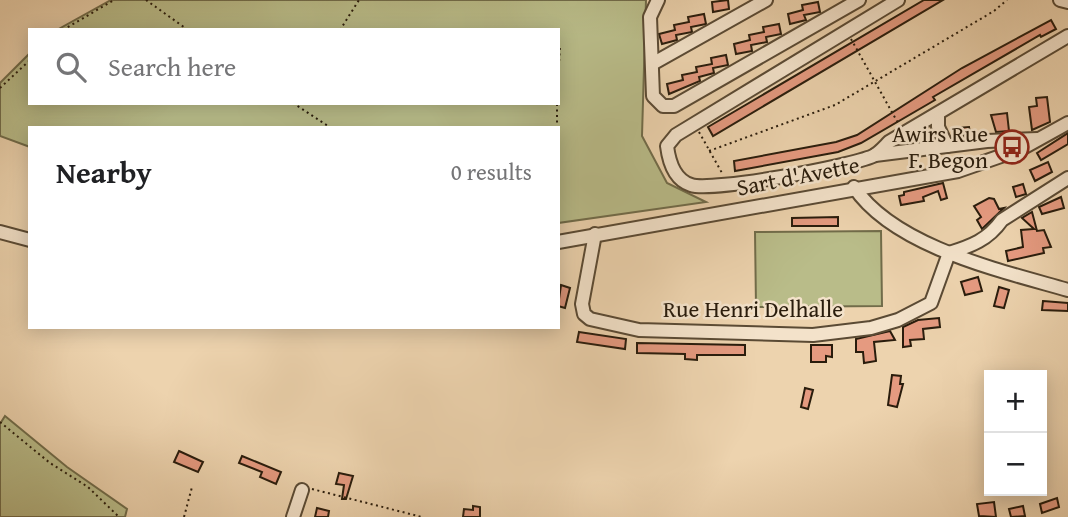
<!DOCTYPE html>
<meta charset="utf-8">
<style>
:root{--surface:#fff;--page:#f2f2f2;--text:#202124;--muted:#757577;--line:#e0e0e0}
body{margin:0;font-family:"Gentium Book Plus",serif;background:var(--page);color:var(--text)}
.controls{position:absolute;right:21px;bottom:21px;display:grid;overflow:hidden;border-radius:0px;box-shadow:0 4px 18px #0003}
.controls button{width:63px;height:63px;display:grid;place-items:center;padding:0;border:0;border-bottom:2px solid var(--line);background:var(--surface);color:var(--text);font:35px sans-serif}
.list{margin:0;padding:0;list-style:none}
h2{display:flex;justify-content:space-between;align-items:center;height:91px;margin:0;padding:0 28px;font-size:30px}
h2 small{font-size:23px;font-weight:400;color:var(--muted)}
.icon{flex:none;width:38px;height:38px;fill:none;stroke:currentColor;stroke-width:2;stroke-linecap:round;stroke-linejoin:round}
.map{position:relative;flex:none;width:1068px;height:517px;overflow:hidden}
.search{position:absolute;background:var(--surface);box-shadow:0 4px 18px #0003;left:28px;top:28px;width:532px;height:77px;display:flex;align-items:center;gap:18px;box-sizing:border-box;padding:0 24px;border-radius:0px;color:var(--muted);font-size:26px}
.panel{position:absolute;background:var(--surface);box-shadow:0 4px 18px #0003;left:28px;top:126px;width:532px;height:203px;border-radius:0px}
.map>svg:first-child{display:block}
</style>
<div class="map">
<svg width="1068" height="517" viewBox="0 0 1068 517">
<rect width="100%" height="100%" fill="#edd3ae"/>
<filter id="stains"><feTurbulence type="fractalNoise" baseFrequency=".00286" numOctaves="4"/><feColorMatrix values="0 0 0 0 .2 0 0 0 0 .09 0 0 0 0 .02 0 0 0 .5 -.17"/></filter>
<radialGradient id="worn" r=".72"><stop offset=".6" stop-color="#630" stop-opacity="0"/><stop offset="1" stop-color="#630" stop-opacity=".3"/></radialGradient>
<g fill="#b9bc89" stroke="#716c4a" stroke-width="2">
<polygon points="111,0 646,0 642,136 667,183 706,202 558,223 558,128 30,128 30,147 0,136 0,83 30,53 30,103 558,103 558,30 57,30"/>
<polygon points="881,231 882,306 756,307 755,232"/>
<polygon points="5,416 67,467 127,509 125,517 0,517 0,424"/>
</g>
<g fill="#e59a80" stroke="#291c0c" stroke-width="2">
<polygon points="728,0 729,9 713,12 712,2"/>
<polygon points="924,0 943,0 713,136 708,127"/>
<polygon points="818,2 820,12 804,15 806,20 790,24 788,14 803,10 802,5"/>
<polygon points="704,14 706,24 691,27 692,32 676,35 677,40 662,44 659,34 675,30 674,25 689,22 688,17"/>
<polygon points="1051,20 1056,29 1041,37 1040,35 933,97 935,100 861,143 838,152 735,171 734,161 836,142 857,135 962,68"/>
<polygon points="779,24 781,34 766,37 767,42 751,45 752,51 736,54 734,44 750,40 749,35 764,32 763,27"/>
<polygon points="726,55 728,65 713,68 714,73 699,77 700,81 669,94 667,84 683,80 682,75 697,72 696,67 712,64 711,58"/>
<polygon points="1047,97 1050,122 1032,130 1029,107 1037,106 1036,98"/>
<polygon points="1007,113 1009,131 996,132 991,115"/>
<polygon points="969,127 970,134 957,136 957,128"/>
<polygon points="1068,133 1068,144 1041,160 1037,153"/>
<polygon points="1048,162 1052,172 1035,181 1030,170"/>
<polygon points="943,183 947,198 941,200 938,191 923,197 924,201 901,205 899,196 904,195 904,192"/>
<polygon points="1023,184 1026,194 1016,197 1013,187"/>
<polygon points="1061,197 1064,208 1042,214 1039,207"/>
<polygon points="989,198 994,199 999,209 1004,208 982,229 977,220 981,217 974,206"/>
<polygon points="1032,212 1037,231 1044,230 1051,247 1043,248 1044,253 1008,261 1006,251 1023,247 1021,230 1034,229 1022,218"/>
<polygon points="838,217 838,226 792,226 792,218"/>
<polygon points="978,277 982,291 965,295 961,282"/>
<polygon points="561,285 570,288 565,308 558,306"/>
<polygon points="999,287 1009,290 1004,308 994,306"/>
<polygon points="1043,301 1068,303 1068,311 1042,310"/>
<polygon points="939,318 940,327 923,329 924,339 910,340 911,346 903,347 903,327 918,320"/>
<polygon points="890,331 895,340 874,342 876,361 864,363 863,352 856,352 856,339"/>
<polygon points="579,332 626,339 625,349 577,342"/>
<polygon points="637,343 745,345 745,355 697,355 697,360 685,359 685,354 637,353"/>
<polygon points="811,345 832,345 832,357 826,356 826,362 811,362"/>
<polygon points="892,375 901,376 900,384 903,384 897,407 888,405"/>
<polygon points="805,388 813,390 808,409 801,407"/>
<polygon points="179,451 203,462 198,472 174,462"/>
<polygon points="242,456 281,472 276,484 260,477 262,472 239,463"/>
<polygon points="339,473 353,476 346,499 342,499 344,485 336,484"/>
<polygon points="1057,498 1059,507 1042,513 1040,504"/>
<polygon points="994,502 996,517 979,516 977,504"/>
<polygon points="473,506 480,507 480,517 463,517 464,509 473,510"/>
<polygon points="1023,506 1025,516 1011,517 1009,509"/>
<polygon points="317,508 329,511 328,517 315,517"/>
</g>
<g fill="none" stroke-linecap="round" stroke-linejoin="round">
<defs>
<g id="minor">
<polyline points="658,0 650,17 653,96 663,106 674,106 859,0"/>
<path d="M898,0L676,135L667,146C669,162 675,180 691,185C712,192 851,166 873,156C879,153 884,147 889,142L1068,36"/>
<polyline points="1060,0 1068,2"/>
<polyline points="652,64 766,0"/>
<polyline points="938,114 938,127 947,146"/>
<polyline points="875,155 987,141 1038,139"/>
<path d="M854,187C894,247 1002,271 1068,290"/>
<polyline points="0,232 30,240"/>
<path d="M595,234L582,304L584,314L590,319L639,330L813,335L871,328L898,320L931,303L949,253C971,246 988,240 1002,220L1068,178"/>
<polyline points="558,242 958,171 1021,149 1068,123"/>
<polyline points="293,517 302,490"/>
</g>
</defs>
<use href="#minor" stroke="#5a4a34" stroke-width="16"/>
<g stroke="#291c0c" stroke-width="2" stroke-dasharray="2 3.5" stroke-linecap="butt">
<polyline points="146,0 188,30"/>
<polyline points="63,30 114,0"/>
<polyline points="340,30 359,0"/>
<polyline points="851,39 898,123"/>
<polyline points="558,83 560,45"/>
<polyline points="0,88 30,60"/>
<polyline points="293,103 331,128"/>
<polyline points="557,128 557,103"/>
<polyline points="699,132 722,173"/>
<polyline points="709,151 835,105 994,11 1007,0"/>
<polyline points="0,422 50,463 88,487 119,517"/>
<polyline points="312,489 422,517"/>
<polyline points="184,517 192,487"/>
</g>
<use href="#minor" stroke="#f3e2ca" stroke-width="12"/>
</g>
<defs>
<symbol id="bus-ring" viewBox="-11 -11 22 22"><circle r="9.5" fill="#f3e2ca" stroke="#8f2418" stroke-width="1.5"/><path d="M-5-6H5V4H4V6H2V4H-2V6H-4V4H-5ZM-3.5-4V0h7V-4ZM-3.5 1.2v1.5H-2V1.2ZM2 1.2v1.5H3.5V1.2Z" fill="#8f2418"/></symbol>
</defs>
<g fill-rule="evenodd">
<use href="#bus-ring" x="993" y="128" width="38" height="38"/>
</g>
<g text-anchor="middle" stroke-width="5" stroke-linejoin="round" paint-order="stroke">
<g font-size="23" fill="#291c0c" stroke="#f3e2ca" text-anchor="end">
<text x="988" y="142">Awirs Rue<tspan x="988" dy="26">F. Begon</tspan></text>
</g>
<g font-size="23" fill="#291c0c" stroke="#f3e2ca">
<text transform="translate(798 176) rotate(-11)" y="8">Sart d'Avette</text>
<text x="753" y="317">Rue Henri Delhalle</text>
</g>
</g>
<rect width="100%" height="100%" filter="url(#stains)"/>
<rect width="100%" height="100%" fill="url(#worn)"/>
</svg>
<div class="controls">
<button>+</button>
<button>−</button>
</div>
<div class="search"><svg class="icon" aria-label="search" viewBox="0 0 24 24"><circle cx="10" cy="10" r="6"/><path d="M15 15l6 6"/></svg>Search here</div>
<section class="panel">
<h2>Nearby<small>0 results</small></h2>
<ul class="list">
</ul>
</section>
</div>
